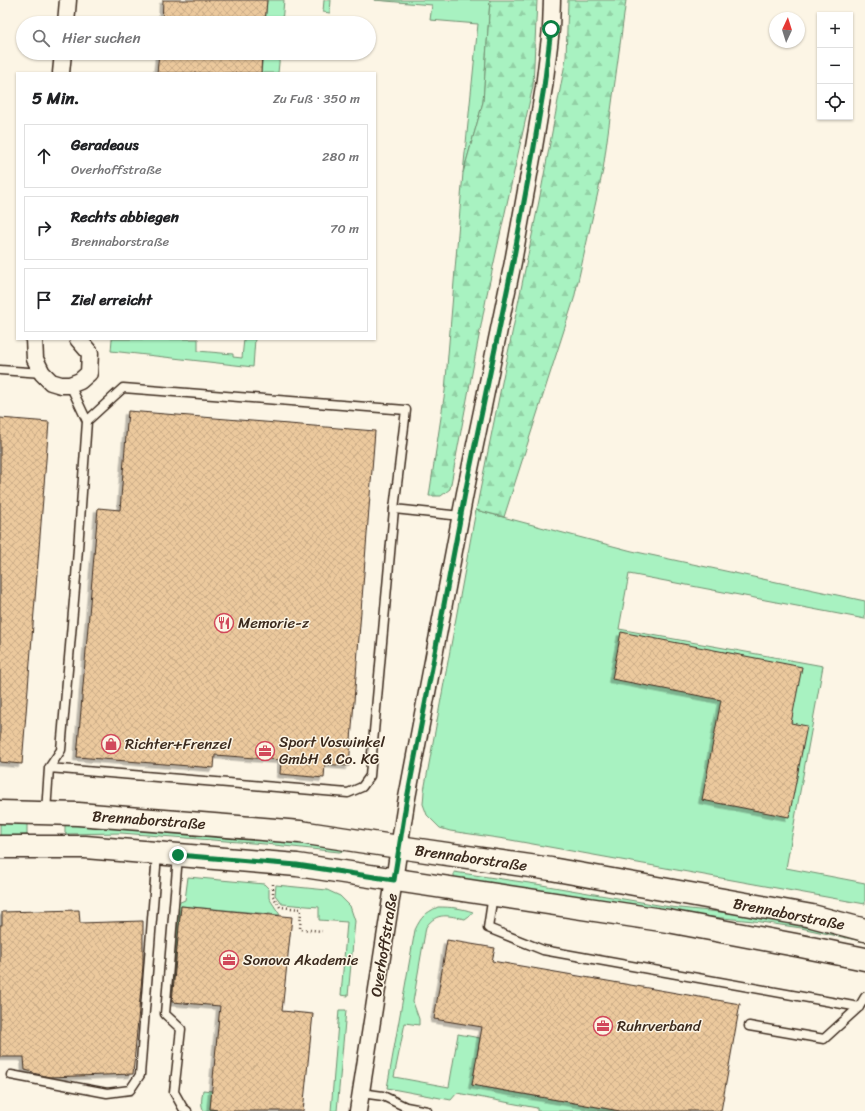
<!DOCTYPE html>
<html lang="de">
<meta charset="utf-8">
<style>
:root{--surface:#fff;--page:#f6f6f6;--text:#202124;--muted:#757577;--line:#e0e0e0}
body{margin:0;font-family:Sriracha,sans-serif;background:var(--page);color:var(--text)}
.controls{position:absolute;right:12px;top:12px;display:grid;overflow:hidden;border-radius:0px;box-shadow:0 1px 3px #0004}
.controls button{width:36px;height:36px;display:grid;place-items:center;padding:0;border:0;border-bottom:1px solid var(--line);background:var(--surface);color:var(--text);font:20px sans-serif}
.compass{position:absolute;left:769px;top:12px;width:36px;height:36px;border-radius:50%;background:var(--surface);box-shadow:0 1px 3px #0004;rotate:4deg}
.stop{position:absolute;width:12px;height:12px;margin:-9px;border:3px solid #0b8043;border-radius:50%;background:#fff}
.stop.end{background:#0b8043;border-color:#fff;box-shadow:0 1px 4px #0008}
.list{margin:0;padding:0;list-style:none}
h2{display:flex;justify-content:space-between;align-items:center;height:52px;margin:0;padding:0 16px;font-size:17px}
h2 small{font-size:13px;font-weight:400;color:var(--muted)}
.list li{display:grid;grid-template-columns:26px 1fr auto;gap:12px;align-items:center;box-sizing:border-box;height:64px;margin:0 8px 8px;padding:0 8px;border:1px solid var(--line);border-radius:0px}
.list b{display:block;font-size:15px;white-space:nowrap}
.list p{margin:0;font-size:13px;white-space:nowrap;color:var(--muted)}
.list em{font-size:13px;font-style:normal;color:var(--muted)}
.icon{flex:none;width:22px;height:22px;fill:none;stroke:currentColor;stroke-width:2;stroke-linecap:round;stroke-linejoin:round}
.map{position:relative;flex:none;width:865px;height:1111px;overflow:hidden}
.search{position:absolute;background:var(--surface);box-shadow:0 1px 3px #0004;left:16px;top:16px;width:360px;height:44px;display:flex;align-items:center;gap:10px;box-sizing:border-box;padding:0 14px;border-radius:22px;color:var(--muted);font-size:15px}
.panel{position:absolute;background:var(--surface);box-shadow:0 1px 3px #0004;left:16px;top:72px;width:360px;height:268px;border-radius:0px}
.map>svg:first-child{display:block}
</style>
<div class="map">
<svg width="865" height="1111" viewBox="0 0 865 1111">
<defs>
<pattern id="forest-firs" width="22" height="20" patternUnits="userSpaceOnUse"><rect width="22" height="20" fill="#a8f2c1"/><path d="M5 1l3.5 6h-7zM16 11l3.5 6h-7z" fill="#92d0a5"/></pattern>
<pattern id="building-cross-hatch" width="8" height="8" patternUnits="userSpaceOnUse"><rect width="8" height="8" fill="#ecc99d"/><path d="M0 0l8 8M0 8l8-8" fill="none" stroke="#cbad87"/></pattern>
<filter id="shadow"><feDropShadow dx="-3.5" dy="3.5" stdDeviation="0" flood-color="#0004"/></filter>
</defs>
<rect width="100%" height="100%" fill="#fcf5e5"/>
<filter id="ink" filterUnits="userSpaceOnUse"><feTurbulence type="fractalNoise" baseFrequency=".025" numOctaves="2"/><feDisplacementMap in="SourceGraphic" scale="8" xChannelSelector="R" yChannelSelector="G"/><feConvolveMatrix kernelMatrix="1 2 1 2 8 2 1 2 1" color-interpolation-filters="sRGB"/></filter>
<g filter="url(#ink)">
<g fill="#a8f2c1" stroke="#728e70">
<polygon points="267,0 284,0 282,23 265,23"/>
<polygon points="324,0 331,0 330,13 323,12"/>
<polygon points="374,0 490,0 483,102 463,173 478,24 430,20 432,5"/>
<polygon points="263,53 280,53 278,73 261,73"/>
<polygon points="112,339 198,339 198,351 233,354 233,357 242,358 244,339 255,339 253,367 111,351"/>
<polygon points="476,510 632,551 865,601 865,619 629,574 619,629 823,666 786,868 865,883 865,904 505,839 450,831 440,828 427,815 423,804 424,791"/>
<polygon points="0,822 25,822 27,824 27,835 0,837"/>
<polygon points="67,824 265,838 344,849 344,851 339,852 265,844 121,833 66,834 65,832 65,825"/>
<polygon points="454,872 536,884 670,907 768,917 865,936 865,942 801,928 754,921 702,916 454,878"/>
<polygon points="188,877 264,884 269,889 269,898 280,915 181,906 171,1002 169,1001 178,903 185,900"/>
<polygon points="276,885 327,890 340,896 350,906 355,921 348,996 341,995 347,922 319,920 319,907 282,904 275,895"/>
<path d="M438,907C451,907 461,908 473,912V913L465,919C449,916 437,911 426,927L413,1002L419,1019V1025L405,1023L394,1077L449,1087L458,1034L480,1038L472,1085L620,1111H537V1108L457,1093L451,1100L387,1088L415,930C421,917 425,913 438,907Z"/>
<polygon points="339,1010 346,1010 337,1111 331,1111"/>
<path d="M203,1090L212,1091L210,1109L226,1111H204C200,1105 202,1097 203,1090Z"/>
</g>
<g fill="url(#forest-firs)" stroke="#728e70">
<polygon points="490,0 537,0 533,86 487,294 450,489 441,496 429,496 445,391 463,173 483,102"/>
<polygon points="568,0 626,0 603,170 574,299 504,517 476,510 540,196 566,58"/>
</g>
<g fill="url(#building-cross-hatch)" stroke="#3b2a1e" filter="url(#shadow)">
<polygon points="163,0 267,0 265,23 162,23"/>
<polygon points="159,53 262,53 261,73 157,73"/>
<polygon points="128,411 375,431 349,766 325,764 324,778 280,774 281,760 215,755 214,768 77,757 98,508 120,510"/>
<polygon points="0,418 49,422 22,764 0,762"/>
<polygon points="621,632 802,667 791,723 807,726 789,817 702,800 721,700 612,679"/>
<polygon points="181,906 292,917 282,1011 313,1014 303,1111 226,1111 210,1109 220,1006 172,1002"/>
<polygon points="79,910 80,923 143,921 143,966 133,1074 49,1077 33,1073 33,1072 25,1070 24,1057 0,1057 0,925 2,925 2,912"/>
<polygon points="447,940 495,948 492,961 740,1004 721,1111 620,1111 472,1085 482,1027 434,1019"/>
</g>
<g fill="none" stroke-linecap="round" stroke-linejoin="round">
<defs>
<g id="lane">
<polyline points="0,370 42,373"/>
<polyline points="70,385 87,421"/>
<polyline points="394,509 461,516"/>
<polyline points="46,812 49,768 61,750 76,577 87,421 123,388 406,410 394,509 370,776 362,787 348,793 49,768"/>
<polyline points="178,856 165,1014 181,1029 174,1092 183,1108 187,1111"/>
<polyline points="493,895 488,928 543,950 859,1007"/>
<polyline points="749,1026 824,1039 859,1007 865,997"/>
<polyline points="11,1075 107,1093 130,1090 140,1075 157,854"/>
<polyline points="361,1093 383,1096 406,1107 427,1111"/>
</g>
<g id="street">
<polyline points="66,23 68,0"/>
<polyline points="61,73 63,53"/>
<polyline points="34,339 35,359 42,373 51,382 61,385 70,385 80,381 89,373 90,353 78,339"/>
<polyline points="358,1111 406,803 465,493 513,262 534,147 544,87 551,29 552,0"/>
</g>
<g id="secondary">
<polyline points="0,812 78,814 300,832 399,847 551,869 812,916 865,930"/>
<polyline points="0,847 85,847 297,865 668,921 801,946 865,959"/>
</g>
</defs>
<use href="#lane" stroke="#3b2a1e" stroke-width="11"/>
<use href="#street" stroke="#3b2a1e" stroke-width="19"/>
<use href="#secondary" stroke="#3b2a1e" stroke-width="25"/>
<polyline stroke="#3b2a1e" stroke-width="2.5" stroke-dasharray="1 3" stroke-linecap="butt" points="273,884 273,896 280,907 301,909 300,929 322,931"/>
<use href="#lane" stroke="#fcf5e5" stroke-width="8"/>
<use href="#street" stroke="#fcf5e5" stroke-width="16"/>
<use href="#secondary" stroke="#fcf5e5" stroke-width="22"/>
</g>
</g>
<g fill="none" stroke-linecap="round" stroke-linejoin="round" filter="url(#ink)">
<polyline stroke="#0b8043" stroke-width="5" points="178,855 297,865 394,880 406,804 432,668 465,493 513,262 534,147 544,87 551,29"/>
</g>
<defs>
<symbol id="restaurant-ring" viewBox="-11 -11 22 22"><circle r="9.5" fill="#fcf5e5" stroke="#d1495b" stroke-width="1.5"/><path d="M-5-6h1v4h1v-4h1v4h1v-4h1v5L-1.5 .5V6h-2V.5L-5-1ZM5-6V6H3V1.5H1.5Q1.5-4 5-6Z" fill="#d1495b"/></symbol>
<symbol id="shop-ring" viewBox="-11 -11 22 22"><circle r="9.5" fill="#fcf5e5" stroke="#d1495b" stroke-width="1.5"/><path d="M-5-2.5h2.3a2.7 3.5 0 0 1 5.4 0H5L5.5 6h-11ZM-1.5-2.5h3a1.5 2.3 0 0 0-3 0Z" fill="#d1495b"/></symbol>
<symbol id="office-ring" viewBox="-11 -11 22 22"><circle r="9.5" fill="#fcf5e5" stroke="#d1495b" stroke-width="1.5"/><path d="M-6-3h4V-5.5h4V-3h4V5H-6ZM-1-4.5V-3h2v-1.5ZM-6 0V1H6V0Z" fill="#d1495b"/></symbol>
</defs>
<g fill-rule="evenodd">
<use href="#restaurant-ring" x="213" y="612" width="22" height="22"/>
<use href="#shop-ring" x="100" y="733" width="22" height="22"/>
<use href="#office-ring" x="254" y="740" width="22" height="22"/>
<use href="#office-ring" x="218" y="949" width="22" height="22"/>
<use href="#office-ring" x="592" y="1015" width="22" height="22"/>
</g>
<g text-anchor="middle" stroke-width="3" stroke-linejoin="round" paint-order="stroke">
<g font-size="15" fill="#3b2a1e" stroke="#fcf5e5" text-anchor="start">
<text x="238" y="628">Memorie-z</text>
<text x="279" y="747">Sport Voswinkel<tspan x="279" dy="17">GmbH &amp; Co. KG</tspan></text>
<text x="125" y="749">Richter+Frenzel</text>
<text x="243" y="965">Sonova Akademie</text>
<text x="617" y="1031">Ruhrverband</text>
</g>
<g font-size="15" fill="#3b2a1e" stroke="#fcf5e5">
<text transform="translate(149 820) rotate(4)" y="5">Brennaborstraße</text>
<text transform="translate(471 858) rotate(8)" y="5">Brennaborstraße</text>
<text transform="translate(789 914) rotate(11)" y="5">Brennaborstraße</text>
<text transform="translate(384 945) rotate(-81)" y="5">Overhoffstraße</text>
</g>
</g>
</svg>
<div class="controls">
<button>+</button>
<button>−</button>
<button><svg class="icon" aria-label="locate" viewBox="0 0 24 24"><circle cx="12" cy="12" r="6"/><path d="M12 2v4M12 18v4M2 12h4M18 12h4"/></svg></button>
</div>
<svg class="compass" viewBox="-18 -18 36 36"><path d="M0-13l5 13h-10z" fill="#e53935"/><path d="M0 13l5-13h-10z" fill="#757577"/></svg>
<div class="stop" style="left:551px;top:29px"></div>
<div class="stop end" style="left:178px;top:855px"></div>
<div class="search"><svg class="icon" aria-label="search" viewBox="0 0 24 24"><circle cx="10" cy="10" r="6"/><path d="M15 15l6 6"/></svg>Hier suchen</div>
<section class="panel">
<h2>5 Min.<small>Zu Fuß · 350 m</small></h2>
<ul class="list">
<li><svg class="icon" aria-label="ahead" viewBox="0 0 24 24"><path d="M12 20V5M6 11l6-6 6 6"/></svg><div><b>Geradeaus</b><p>Overhoffstraße</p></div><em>280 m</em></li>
<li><svg class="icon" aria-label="right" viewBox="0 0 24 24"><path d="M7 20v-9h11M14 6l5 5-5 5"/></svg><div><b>Rechts abbiegen</b><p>Brennaborstraße</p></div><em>70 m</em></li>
<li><svg class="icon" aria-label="arrive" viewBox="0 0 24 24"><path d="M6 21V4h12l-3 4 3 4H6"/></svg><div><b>Ziel erreicht</b></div></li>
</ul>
</section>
</div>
